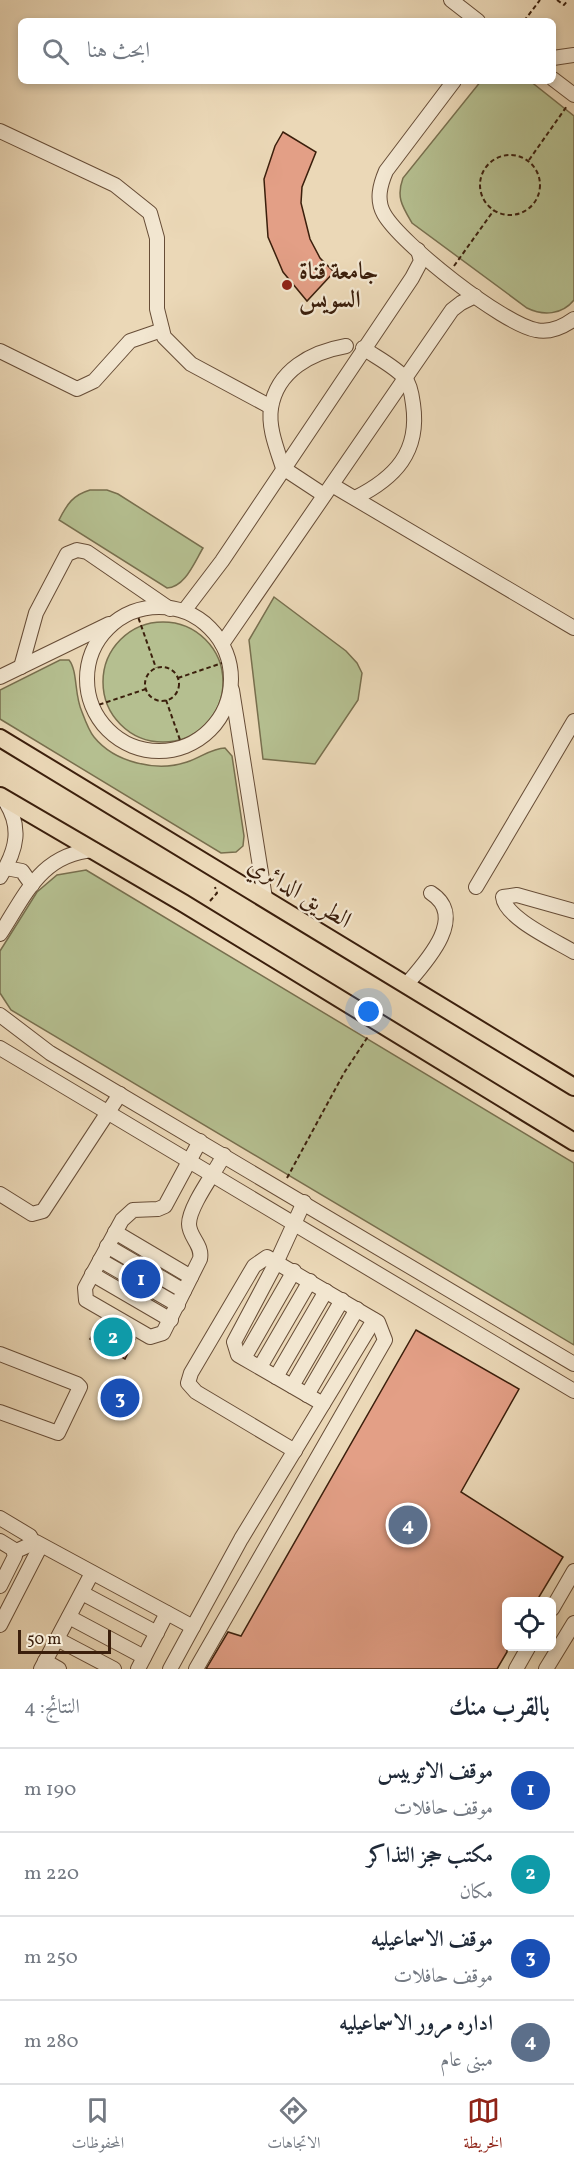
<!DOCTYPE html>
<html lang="ar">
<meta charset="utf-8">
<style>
:root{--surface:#fff;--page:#f6f6f7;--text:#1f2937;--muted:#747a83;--line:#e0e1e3;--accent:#8f2418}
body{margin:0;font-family:Vollkorn,Amiri,serif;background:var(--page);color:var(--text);direction:rtl}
.controls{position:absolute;right:18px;bottom:18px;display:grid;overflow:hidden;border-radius:9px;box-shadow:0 3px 9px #0003}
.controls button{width:54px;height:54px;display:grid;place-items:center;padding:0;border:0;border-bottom:2px solid var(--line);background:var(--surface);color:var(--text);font:30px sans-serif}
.scale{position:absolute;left:18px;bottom:15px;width:93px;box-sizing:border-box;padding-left:6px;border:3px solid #3b1f0c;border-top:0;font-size:16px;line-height:21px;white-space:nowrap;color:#3b1f0c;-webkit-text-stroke:4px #f2e6d0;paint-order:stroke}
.you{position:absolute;left:369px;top:1012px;width:21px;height:21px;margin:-15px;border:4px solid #fff;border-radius:50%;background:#1a73e8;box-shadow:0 0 0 9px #1a73e833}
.badge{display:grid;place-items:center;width:39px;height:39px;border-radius:50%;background:var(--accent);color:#fff;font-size:20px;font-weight:700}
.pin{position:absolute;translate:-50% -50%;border:3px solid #fff;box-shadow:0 2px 6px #0006}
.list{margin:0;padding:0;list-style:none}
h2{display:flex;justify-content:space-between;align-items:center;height:78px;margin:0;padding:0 24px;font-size:26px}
h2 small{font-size:20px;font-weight:400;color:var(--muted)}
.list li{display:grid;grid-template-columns:39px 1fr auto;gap:18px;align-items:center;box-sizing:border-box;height:84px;padding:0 24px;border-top:2px solid var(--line)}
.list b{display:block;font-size:22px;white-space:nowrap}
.list p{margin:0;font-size:20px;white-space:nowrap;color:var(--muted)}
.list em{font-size:20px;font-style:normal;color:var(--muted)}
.icon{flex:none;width:33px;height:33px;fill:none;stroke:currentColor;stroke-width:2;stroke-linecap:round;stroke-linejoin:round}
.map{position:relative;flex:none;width:574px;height:1669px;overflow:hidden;direction:ltr}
.search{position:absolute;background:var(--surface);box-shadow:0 3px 9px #0003;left:18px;right:18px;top:18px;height:66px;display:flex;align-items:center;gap:15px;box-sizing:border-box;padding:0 21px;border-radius:9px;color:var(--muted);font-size:22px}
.sheet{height:414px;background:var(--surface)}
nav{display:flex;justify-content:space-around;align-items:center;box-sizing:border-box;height:84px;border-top:2px solid var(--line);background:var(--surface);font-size:16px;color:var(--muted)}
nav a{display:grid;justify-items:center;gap:3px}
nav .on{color:var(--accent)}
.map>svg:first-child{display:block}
</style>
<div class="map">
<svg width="574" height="1669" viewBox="0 0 574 1669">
<rect width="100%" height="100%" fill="#ebd8b7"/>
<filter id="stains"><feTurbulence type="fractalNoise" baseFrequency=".00333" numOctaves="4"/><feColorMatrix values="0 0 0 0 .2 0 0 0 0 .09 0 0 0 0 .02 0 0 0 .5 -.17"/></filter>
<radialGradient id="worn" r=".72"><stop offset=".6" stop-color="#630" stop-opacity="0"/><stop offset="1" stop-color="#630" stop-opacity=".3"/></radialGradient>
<g fill="#b5bf90" stroke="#786f4e" stroke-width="1.5">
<path d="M481,81H530L574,116V300C562,315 543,316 527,308L412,223C402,206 396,197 403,178Z"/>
<path d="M90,490H107L118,494L203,548C194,563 185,587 167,588L59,520C67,504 73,495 90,490Z"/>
<polygon points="274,597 346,651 357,663 362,673 358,700 315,764 263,759 249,640"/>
<circle cx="163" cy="682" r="60"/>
<path d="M60,660H69C78,671 74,695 82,712C85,720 89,731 94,737C115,763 157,772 187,762C200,758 212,748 225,748L232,756L244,836L243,846L236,852L221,853L0,719V690Z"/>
<polygon points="86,870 574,1163 574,1345 11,1010 0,993 0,951 37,892 57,875"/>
</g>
<g fill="#e39f86" stroke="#3b1f0c" stroke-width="1.5">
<polygon points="283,132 316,152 302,187 301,203 310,239 320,258 334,272 307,301 283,272 268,237 264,179 275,146"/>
<polygon points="101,1319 135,1339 125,1359 90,1339"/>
<polygon points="416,1330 519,1389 461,1492 563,1557 536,1602 507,1602 507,1652 497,1669 206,1669 228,1632 241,1636"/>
</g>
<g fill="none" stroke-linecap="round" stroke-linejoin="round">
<defs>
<g id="minor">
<polyline points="451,0 478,21"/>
<polyline points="553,58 574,55"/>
<polyline points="553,79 574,95"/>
<path d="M454,81L386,171C380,185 376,200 384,214C401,244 503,324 536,330C550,333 563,327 574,319"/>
<polyline points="0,131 115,185 150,213 157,238 157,309 164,337 191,364 271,407"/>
<polyline points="0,351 77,389 94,381 130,341 162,330"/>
<polyline points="332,485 574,628"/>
<path d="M324,495L283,468C277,449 268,428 271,408C277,370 312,352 346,346"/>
<path d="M355,498C395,478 420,452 413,404C412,396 410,384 405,378C394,366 376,357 363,348"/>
<circle cx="159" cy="679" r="72"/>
<polyline points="184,611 222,561 412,278 421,261 418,250"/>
<polyline points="222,644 452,310 461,303 475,296"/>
<polyline points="21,667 36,613 67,554 77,550 87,552 170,609"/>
<polyline points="0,677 109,624"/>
<polyline points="232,690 265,898"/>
<polyline points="6,868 22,871 32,885"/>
<path d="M0,877C17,850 23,826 3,798"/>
<polyline points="476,887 574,721"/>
<path d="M574,911L517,895L503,897C505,918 556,941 574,952"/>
<path d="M0,934C26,894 41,854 94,850"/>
<path d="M406,985C426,962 468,917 431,893"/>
<polyline points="0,1015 50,1053 574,1364"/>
<polyline points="0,1048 574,1391"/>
<path d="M200,1141L165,1206L158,1209L133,1210L122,1220L85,1288L86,1300L150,1337L163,1333L200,1259C203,1245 189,1237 189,1224C189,1206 216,1171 224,1155"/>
<polyline points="0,1194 32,1214 43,1211 120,1094"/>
<polyline points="304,1202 277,1261 234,1342 238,1355 323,1404"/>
<polyline points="115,1232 191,1277"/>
<polyline points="107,1246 184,1291"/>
<polyline points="100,1260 178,1305"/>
<polyline points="92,1274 171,1320"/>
<polyline points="0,1354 77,1384 80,1387 58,1433 0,1412"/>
<polyline points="244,1358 294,1271"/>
<polyline points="260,1367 310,1281"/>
<polyline points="276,1377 326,1291"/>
<polyline points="292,1386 342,1300"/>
<polyline points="307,1395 357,1309"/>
<polyline points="0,1518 30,1536 38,1551 0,1625"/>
<polyline points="0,1541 13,1549 15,1556 0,1586"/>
<polyline points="14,1552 36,1542 193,1627"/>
<polyline points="82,1593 157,1633"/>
<polyline points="552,1609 574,1571"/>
<polyline points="69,1617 144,1657"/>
<polyline points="57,1639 114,1669"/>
<polyline points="45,1661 59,1669"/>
<polyline points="41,1669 92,1573"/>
<polyline points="138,1669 167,1613"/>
<polyline points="170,1669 241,1539 374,1320"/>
<polyline points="196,1669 385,1340 378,1322 267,1257 254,1266 191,1373 188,1383 196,1392 295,1451"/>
<polyline points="516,1669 529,1646"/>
<polyline points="546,1669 574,1623"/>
</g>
<g id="major">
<polyline points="0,738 574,1087"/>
<polyline points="0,796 183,903 574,1142"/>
</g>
</defs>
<use href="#minor" stroke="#674d37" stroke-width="16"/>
<use href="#major" stroke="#3b1f0c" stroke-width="20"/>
<g stroke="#3b1f0c" stroke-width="2" stroke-dasharray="4.5 3" stroke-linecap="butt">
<polyline points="557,0 564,5 568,0"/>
<polyline points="524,21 540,0"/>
<circle cx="510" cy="185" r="30"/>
<polyline points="529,160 567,106"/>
<polyline points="454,266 494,210"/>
<polyline points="136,611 156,668"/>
<circle cx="162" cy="684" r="17"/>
<polyline points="178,678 228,661"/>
<polyline points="166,700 180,740 176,750"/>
<polyline points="92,707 146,689"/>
<polyline points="210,901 217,893 215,887"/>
<polyline points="287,1178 344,1073 369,1035"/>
</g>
<use href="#minor" stroke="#f2e6d0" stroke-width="14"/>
<use href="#major" stroke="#ebd8b7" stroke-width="16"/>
</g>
<circle fill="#8f2418" stroke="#f2e6d0" stroke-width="2" cx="287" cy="285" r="6"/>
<g text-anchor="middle" stroke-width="4.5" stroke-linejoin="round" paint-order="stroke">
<g font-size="24" font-weight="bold" fill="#3b1f0c" stroke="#f2e6d0" text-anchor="start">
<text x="299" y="279">جامعة قناة<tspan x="299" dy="28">السويس</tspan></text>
</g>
<g font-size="24" fill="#3b1f0c" stroke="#f2e6d0">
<text transform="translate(300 892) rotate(31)" y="8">الطريق الدائري</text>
</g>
</g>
<rect width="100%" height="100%" filter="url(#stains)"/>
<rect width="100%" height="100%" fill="url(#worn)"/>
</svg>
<div class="controls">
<button><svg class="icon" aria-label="locate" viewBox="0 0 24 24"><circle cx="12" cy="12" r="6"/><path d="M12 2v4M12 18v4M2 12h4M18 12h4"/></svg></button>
</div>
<div class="scale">50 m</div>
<div class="you"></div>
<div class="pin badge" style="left:141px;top:1279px;background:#1a4fb4">1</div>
<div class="pin badge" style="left:113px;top:1337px;background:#0f9aa8">2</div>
<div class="pin badge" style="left:120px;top:1398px;background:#1a4fb4">3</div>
<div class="pin badge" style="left:408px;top:1525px;background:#5c6f8a">4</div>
<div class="search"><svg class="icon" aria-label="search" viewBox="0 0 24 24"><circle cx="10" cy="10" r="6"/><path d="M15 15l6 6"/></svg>ابحث هنا</div>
</div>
<section class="sheet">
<h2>بالقرب منك<small>النتائج: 4</small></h2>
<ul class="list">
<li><span class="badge" style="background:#1a4fb4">1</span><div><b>موقف الاتوبيس</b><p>موقف حافلات</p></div><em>190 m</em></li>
<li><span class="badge" style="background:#0f9aa8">2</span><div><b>مكتب حجز التذاكر</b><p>مكان</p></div><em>220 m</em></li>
<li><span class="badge" style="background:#1a4fb4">3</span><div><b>موقف الاسماعيليه</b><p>موقف حافلات</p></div><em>250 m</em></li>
<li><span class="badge" style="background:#5c6f8a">4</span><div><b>اداره مرور الاسماعيليه</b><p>مبنى عام</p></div><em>280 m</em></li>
</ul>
</section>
<nav>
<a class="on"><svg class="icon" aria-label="map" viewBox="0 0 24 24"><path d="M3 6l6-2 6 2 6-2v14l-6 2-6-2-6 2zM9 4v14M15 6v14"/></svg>الخريطة</a>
<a><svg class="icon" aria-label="directions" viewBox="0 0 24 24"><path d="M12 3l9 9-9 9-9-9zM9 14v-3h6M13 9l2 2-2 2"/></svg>الاتجاهات</a>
<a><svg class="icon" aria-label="saved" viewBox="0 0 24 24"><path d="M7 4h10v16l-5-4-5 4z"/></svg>المحفوظات</a>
</nav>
